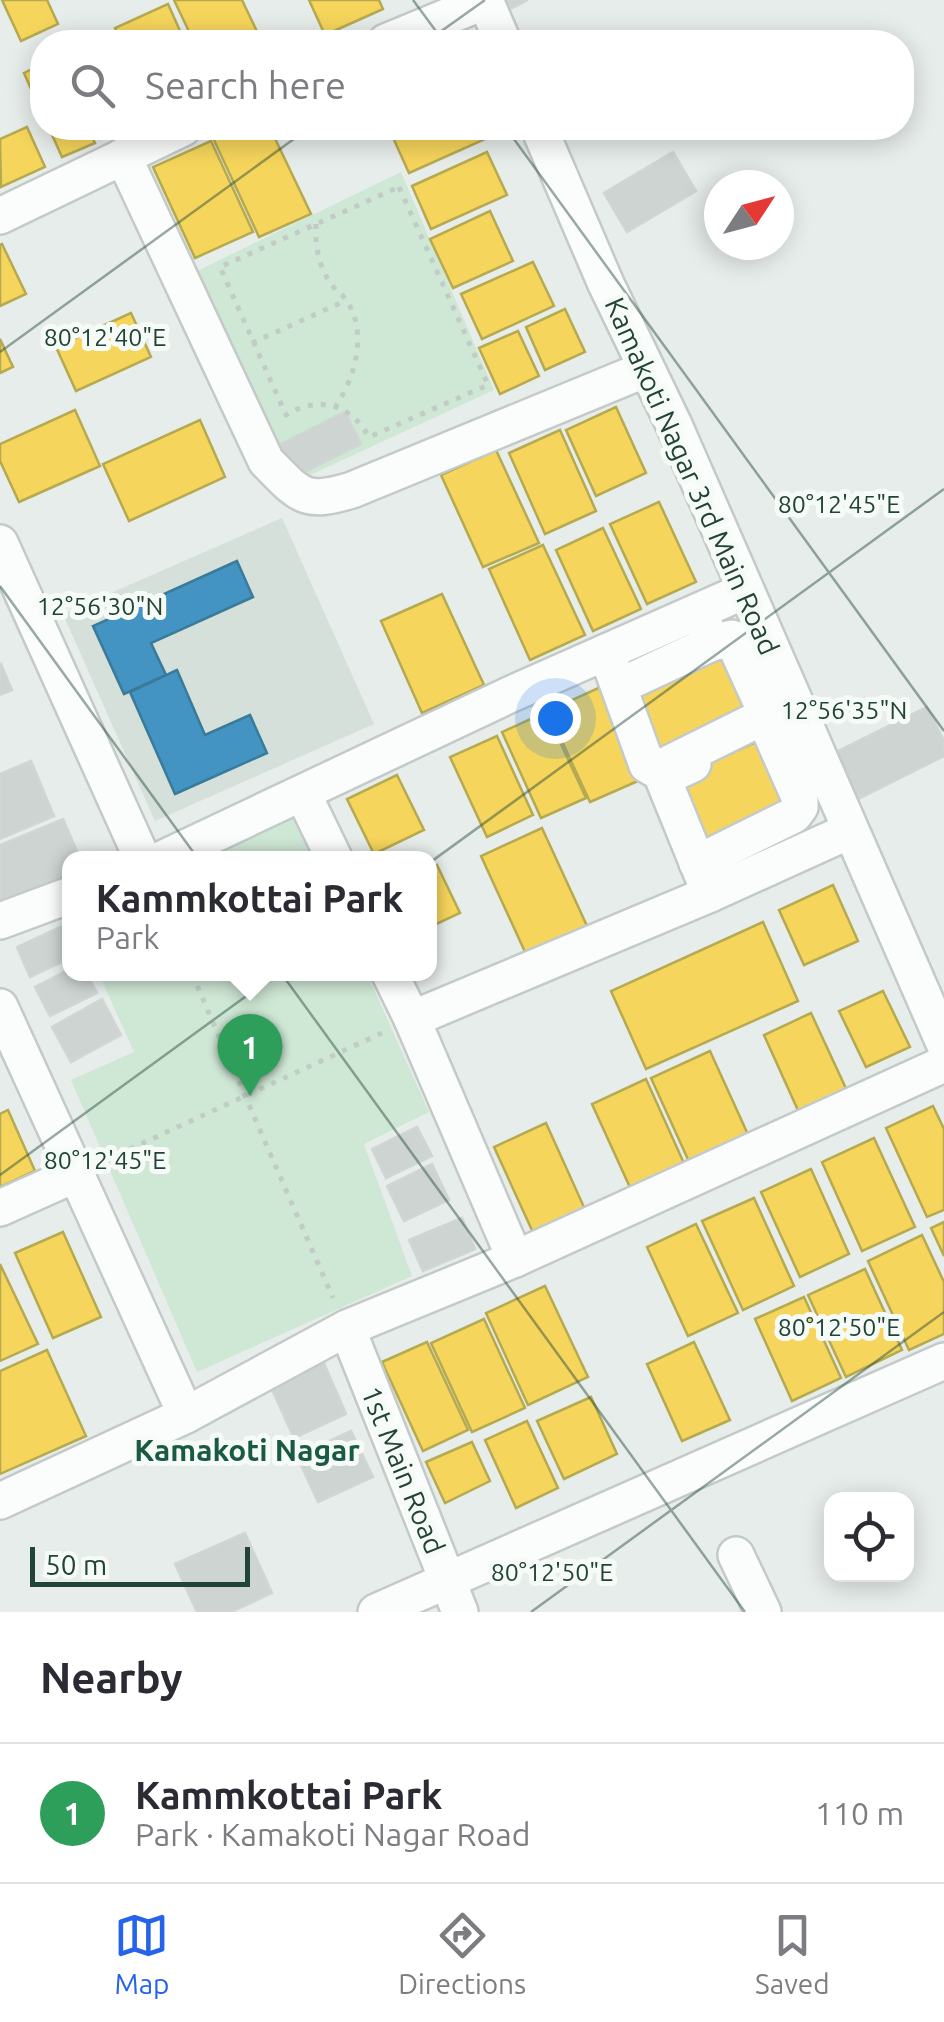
<!DOCTYPE html>
<meta charset="utf-8">
<style>
:root{--surface:#fff;--page:#f2f2f3;--text:#2b2b33;--muted:#7c7c81;--line:#e1e1e2;--accent:#2563eb}
body{margin:0;font-family:Ubuntu,sans-serif;background:var(--page);color:var(--text)}
.controls{position:absolute;right:30px;bottom:30px;display:grid;overflow:hidden;border-radius:20px;box-shadow:0 5px 25px #0003}
.controls button{width:90px;height:90px;display:grid;place-items:center;padding:0;border:0;border-bottom:2px solid var(--line);background:var(--surface);color:var(--text);font:50px sans-serif}
.compass{position:absolute;left:704px;top:170px;width:90px;height:90px;border-radius:50%;background:var(--surface);box-shadow:0 5px 25px #0003;rotate:54deg}
.scale{position:absolute;left:30px;bottom:25px;width:220px;box-sizing:border-box;padding-left:10px;border:5px solid #214437;border-top:0;font-size:28px;line-height:35px;white-space:nowrap;color:#214437;-webkit-text-stroke:8px #f6fbf8;paint-order:stroke}
.you{position:absolute;left:555px;top:718px;width:35px;height:35px;margin:-25px;border:8px solid #fff;border-radius:50%;background:#1a73e8;box-shadow:0 0 0 15px #1a73e833}
.badge{display:grid;place-items:center;width:65px;height:65px;border-radius:50%;background:var(--accent);color:#fff;font-size:32px;font-weight:700}
.pin{position:absolute;translate:-50% -82px;filter:drop-shadow(0 2px 5px #0008)}
.pin::after{content:'';position:absolute;top:52px;width:35px;height:30px;background:inherit;clip-path:polygon(0 0,100% 0,50% 100%)}
.popup{position:absolute;left:62px;top:851px;width:375px;height:130px;box-sizing:border-box;display:grid;place-content:center;border-radius:20px;background:var(--surface);filter:drop-shadow(0 2px 8px #0005);font-size:32px;white-space:nowrap;color:var(--muted)}
.popup b{font-size:38px;color:var(--text)}
.popup::after{content:'';position:absolute;left:50%;top:100%;margin-left:-20px;border:20px solid transparent;border-top-color:var(--surface)}
.list{margin:0;padding:0;list-style:none}
h2{display:flex;justify-content:space-between;align-items:center;height:130px;margin:0;padding:0 40px;font-size:42px}
h2 small{font-size:32px;font-weight:400;color:var(--muted)}
.list li{display:grid;grid-template-columns:65px 1fr auto;gap:30px;align-items:center;box-sizing:border-box;height:140px;padding:0 40px;border-top:2px solid var(--line)}
.list b{display:block;font-size:38px;white-space:nowrap}
.list p{margin:0;font-size:32px;white-space:nowrap;color:var(--muted)}
.list em{font-size:32px;font-style:normal;color:var(--muted)}
.icon{flex:none;width:55px;height:55px;fill:none;stroke:currentColor;stroke-width:2;stroke-linecap:round;stroke-linejoin:round}
.map{position:relative;flex:none;width:944px;height:1612px;overflow:hidden}
.search{position:absolute;background:var(--surface);box-shadow:0 5px 25px #0003;left:30px;right:30px;top:30px;height:110px;display:flex;align-items:center;gap:25px;box-sizing:border-box;padding:0 35px;border-radius:40px;color:var(--muted);font-size:38px}
.sheet{height:270px;background:var(--surface)}
nav{display:flex;justify-content:space-around;align-items:center;box-sizing:border-box;height:140px;border-top:2px solid var(--line);background:var(--surface);font-size:28px;color:var(--muted)}
nav a{display:grid;justify-items:center;gap:5px}
nav .on{color:var(--accent)}
.map>svg:first-child{display:block}
</style>
<div class="map">
<svg width="944" height="1612" viewBox="0 0 944 1612">
<rect width="100%" height="100%" fill="#e7edea"/>
<polygon fill="#d4e0d9" points="282,518 374,724 155,821 63,614"/>
<g fill="#cfe7d5">
<polygon points="401,172 494,390 293,483 197,271"/>
<polygon points="296,817 315,858 204,858"/>
<polygon points="99,974 367,974 429,1112 364,1144 412,1276 197,1372 71,1080 134,1052"/>
</g>
<g fill="#f6d55c" stroke="#b6aa51" stroke-width="2.5">
<polygon points="2,0 47,0 58,24 21,41"/>
<polygon points="174,0 242,0 262,42 194,42"/>
<polygon points="309,0 379,0 383,9 325,35"/>
<polygon points="168,4 185,42 122,42 115,28"/>
<polygon points="110,33 115,42 89,42"/>
<polygon points="42,64 42,114 24,73"/>
<polygon points="27,127 45,167 1,187 0,139"/>
<polygon points="49,128 88,128 95,143 62,157"/>
<polygon points="236,128 270,128 311,214 259,237 213,138"/>
<polygon points="397,128 499,128 501,132 409,173 390,131"/>
<polygon points="211,141 253,232 195,258 153,167"/>
<polygon points="487,152 507,195 431,229 412,186"/>
<polygon points="490,211 513,261 453,288 430,239"/>
<polygon points="2,244 26,294 0,306 0,245"/>
<polygon points="533,262 554,306 482,339 461,294"/>
<polygon points="565,309 585,352 545,370 526,327"/>
<polygon points="131,313 151,357 76,391 56,347"/>
<polygon points="518,331 539,376 500,394 479,348"/>
<polygon points="0,339 13,367 0,373"/>
<polygon points="616,407 646,473 596,496 566,430"/>
<polygon points="75,410 100,466 19,502 0,461 0,444"/>
<polygon points="200,420 225,477 129,521 103,464"/>
<polygon points="560,430 596,511 545,534 509,453"/>
<polygon points="496,450 539,543 483,567 441,475"/>
<polygon points="659,502 696,582 647,604 610,524"/>
<polygon points="603,528 641,609 593,631 556,550"/>
<polygon points="543,545 585,635 530,660 489,569"/>
<polygon points="442,594 484,685 422,713 381,621"/>
<polygon points="717,649 749,718 655,761 624,692"/>
<polygon points="605,685 647,777 590,802 548,711"/>
<polygon points="546,712 586,798 541,818 502,732"/>
<polygon points="497,736 533,815 487,837 450,757"/>
<polygon points="756,742 789,814 701,854 668,782"/>
<polygon points="397,775 424,830 374,854 347,799"/>
<polygon points="542,828 587,926 526,954 481,856"/>
<polygon points="437,865 460,913 430,927 430,869"/>
<polygon points="833,885 858,941 804,965 779,910"/>
<polygon points="763,922 798,1001 646,1069 611,991"/>
<polygon points="883,991 910,1047 866,1067 839,1011"/>
<polygon points="811,1013 849,1095 801,1117 764,1035"/>
<polygon points="710,1051 750,1139 691,1166 651,1078"/>
<polygon points="646,1079 687,1170 633,1194 592,1104"/>
<polygon points="933,1106 944,1129 944,1210 927,1217 886,1128"/>
<polygon points="8,1110 35,1171 0,1187 0,1114"/>
<polygon points="546,1123 588,1216 536,1239 494,1147"/>
<polygon points="874,1138 915,1227 862,1251 822,1162"/>
<polygon points="811,1169 849,1254 800,1277 761,1192"/>
<polygon points="754,1198 794,1286 743,1310 702,1221"/>
<polygon points="944,1222 944,1256 931,1228"/>
<polygon points="696,1224 738,1313 688,1336 647,1247"/>
<polygon points="63,1232 101,1317 53,1338 15,1253"/>
<polygon points="922,1235 944,1282 944,1334 909,1350 868,1261"/>
<polygon points="0,1264 38,1344 0,1361"/>
<polygon points="865,1269 902,1350 846,1377 808,1295"/>
<polygon points="545,1286 588,1377 528,1405 486,1313"/>
<polygon points="804,1297 841,1378 792,1401 755,1319"/>
<polygon points="484,1319 525,1408 472,1432 431,1343"/>
<polygon points="427,1342 468,1430 423,1451 382,1362"/>
<polygon points="694,1342 730,1420 682,1441 647,1364"/>
<polygon points="47,1350 86,1436 0,1474 0,1371"/>
<polygon points="591,1397 617,1454 564,1479 537,1421"/>
<polygon points="527,1421 558,1488 516,1508 485,1440"/>
<polygon points="472,1442 490,1481 445,1503 426,1462"/>
</g>
<g fill="#4393c3" stroke="#397b99" stroke-width="2.5">
<polygon points="237,561 253,597 151,643 166,675 124,694 93,626"/>
<polygon points="177,670 205,735 250,715 267,753 175,794 130,692"/>
</g>
<g fill="#cdd4d1" stroke="#cfd6d3" stroke-width="2.5">
<polygon points="505,0 528,0 510,9"/>
<polygon points="673,152 696,191 627,232 604,193"/>
<polygon points="345,412 361,444 298,475 281,444"/>
<polygon points="1,664 12,690 0,695 0,665"/>
<polygon points="927,707 944,741 944,756 860,798 836,752"/>
<polygon points="31,761 54,816 0,839 0,774"/>
<polygon points="63,819 80,858 70,858 70,876 0,905 0,845"/>
<polygon points="67,924 70,958 30,977 17,947"/>
<polygon points="70,969 70,974 87,974 97,993 50,1016 35,987"/>
<polygon points="102,999 121,1035 71,1062 52,1027"/>
<polygon points="417,1127 432,1156 386,1178 372,1149"/>
<polygon points="432,1164 449,1200 404,1221 387,1186"/>
<polygon points="462,1218 475,1249 423,1271 409,1240"/>
<polygon points="323,1361 346,1414 294,1438 270,1385"/>
<polygon points="351,1431 373,1477 318,1502 297,1456"/>
<polygon points="245,1533 272,1593 231,1612 197,1612 175,1564"/>
</g>
<g fill="none" stroke-linecap="round" stroke-linejoin="round">
<defs>
<g id="street">
<polyline points="485,0 503,42"/>
<polyline points="386,42 485,1"/>
<polyline points="539,128 606,284 674,425 944,1043"/>
<path d="M123,156L266,461C300,495 303,505 352,490L646,369"/>
<polyline points="0,216 183,128"/>
<polyline points="0,543 142,858"/>
<polyline points="699,612 712,643 732,638 767,715"/>
<polyline points="606,652 647,765 656,770 793,702"/>
<polyline points="620,686 712,643"/>
<polyline points="693,764 667,776 664,781 710,894"/>
<polyline points="303,794 334,858"/>
<polyline points="164,858 509,695 744,591"/>
<polyline points="697,863 794,815 800,807 800,799 769,729"/>
<polyline points="0,921 70,895"/>
<polyline points="390,974 412,1019 710,894 849,831"/>
<polyline points="0,1007 186,1415 0,1501"/>
<polyline points="0,1208 76,1174"/>
<polyline points="515,1259 944,1064"/>
<polyline points="347,1328 460,1612"/>
<polyline points="186,1415 347,1328 515,1259 412,1019"/>
<polyline points="736,1555 763,1612"/>
<polyline points="376,1612 944,1361"/>
</g>
</defs>
<use href="#street" stroke="#c4cac7" stroke-width="40"/>
<g stroke="#c2ccc7" stroke-width="5" stroke-dasharray="5 8" stroke-linecap="butt">
<path d="M399,187L488,385L369,437C351,404 318,395 286,415L220,267Z"/>
<path d="M316,224C315,248 319,271 336,290C339,293 345,297 347,301C368,334 355,377 336,406"/>
<polyline points="252,343 347,300"/>
<polyline points="192,974 333,1298"/>
<polyline points="106,1160 382,1033"/>
</g>
<use href="#street" stroke="#fbfcfc" stroke-width="35"/>
</g>
<path fill="none" stroke="#214437" stroke-width="2.5" stroke-opacity="0.45" d="M413,0L444,42M426,42L485,0M506,128L944,731M0,352L309,128M0,586L745,1612M0,1175L944,489M531,1612L944,1312"/>
<g text-anchor="middle" stroke-width="10" stroke-linejoin="round" paint-order="stroke">
<g font-size="28" fill="#214437" stroke="#f6fbf8">
<text transform="translate(692 476) rotate(66)" y="10">Kamakoti Nagar 3rd Main Road</text>
<text transform="translate(403 1470) rotate(68)" y="10">1st Main Road</text>
</g>
<g font-size="30" font-weight="bold" fill="#1a5944" stroke="#f6fbf8">
<text x="247" y="1461">Kamakoti Nagar</text>
</g>
</g>
<g font-size="25" text-anchor="middle" fill="#214437" stroke="#f6fbf8" stroke-width="10" stroke-linejoin="round" paint-order="stroke">
<text x="105" y="346">80°12'40"E</text>
<text x="839" y="513">80°12'45"E</text>
<text x="100" y="615">12°56'30"N</text>
<text x="844" y="719">12°56'35"N</text>
<text x="105" y="1169">80°12'45"E</text>
<text x="839" y="1336">80°12'50"E</text>
<text x="552" y="1581">80°12'50"E</text>
</g>
</svg>
<div class="controls">
<button><svg class="icon" aria-label="locate" viewBox="0 0 24 24"><circle cx="12" cy="12" r="6"/><path d="M12 2v4M12 18v4M2 12h4M18 12h4"/></svg></button>
</div>
<svg class="compass" viewBox="-18 -18 36 36"><path d="M0-13l5 13h-10z" fill="#e53935"/><path d="M0 13l5-13h-10z" fill="#7c7c81"/></svg>
<div class="scale">50 m</div>
<div class="you"></div>
<div class="pin badge" style="left:250px;top:1096px;background:#2e9e5b">1</div>
<div class="popup"><b>Kammkottai Park</b>Park</div>
<div class="search"><svg class="icon" aria-label="search" viewBox="0 0 24 24"><circle cx="10" cy="10" r="6"/><path d="M15 15l6 6"/></svg>Search here</div>
</div>
<section class="sheet">
<h2>Nearby<small></small></h2>
<ul class="list">
<li><span class="badge" style="background:#2e9e5b">1</span><div><b>Kammkottai Park</b><p>Park · Kamakoti Nagar Road</p></div><em>110 m</em></li>
</ul>
</section>
<nav>
<a class="on"><svg class="icon" aria-label="map" viewBox="0 0 24 24"><path d="M3 6l6-2 6 2 6-2v14l-6 2-6-2-6 2zM9 4v14M15 6v14"/></svg>Map</a>
<a><svg class="icon" aria-label="directions" viewBox="0 0 24 24"><path d="M12 3l9 9-9 9-9-9zM9 14v-3h6M13 9l2 2-2 2"/></svg>Directions</a>
<a><svg class="icon" aria-label="saved" viewBox="0 0 24 24"><path d="M7 4h10v16l-5-4-5 4z"/></svg>Saved</a>
</nav>
